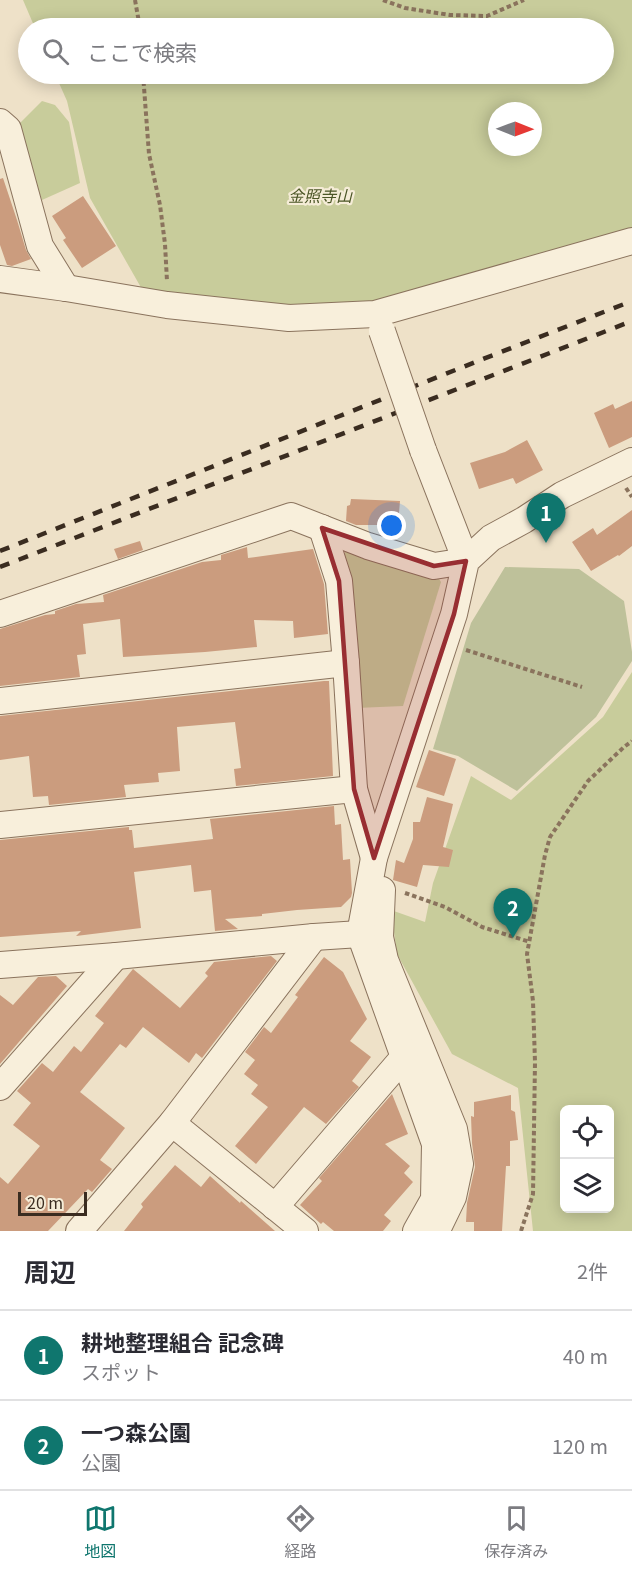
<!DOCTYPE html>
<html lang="ja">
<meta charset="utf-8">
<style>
:root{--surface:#fff;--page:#f2f2f3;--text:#2b2b33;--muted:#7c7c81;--line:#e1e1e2;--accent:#0f766e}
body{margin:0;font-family:Georgia,"Noto Sans JP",serif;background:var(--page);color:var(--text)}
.controls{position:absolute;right:18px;bottom:18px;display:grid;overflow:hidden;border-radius:9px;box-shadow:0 3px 15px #0003}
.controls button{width:54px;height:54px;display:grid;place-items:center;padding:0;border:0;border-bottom:2px solid var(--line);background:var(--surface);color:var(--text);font:30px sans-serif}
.compass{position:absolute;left:488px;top:102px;width:54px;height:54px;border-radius:50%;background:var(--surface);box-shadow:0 3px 15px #0003;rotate:91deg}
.scale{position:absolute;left:18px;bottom:15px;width:69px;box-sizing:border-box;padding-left:6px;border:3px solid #3a2c20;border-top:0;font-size:16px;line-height:21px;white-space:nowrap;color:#3a2c20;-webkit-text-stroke:4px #f5ecd7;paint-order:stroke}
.you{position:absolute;left:392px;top:526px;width:21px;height:21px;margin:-15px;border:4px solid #fff;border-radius:50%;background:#1a73e8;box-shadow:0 0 0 9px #1a73e833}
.badge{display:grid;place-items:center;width:39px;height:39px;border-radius:50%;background:var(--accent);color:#fff;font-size:20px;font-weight:700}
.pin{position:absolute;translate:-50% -50px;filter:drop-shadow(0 2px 3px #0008)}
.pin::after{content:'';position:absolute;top:32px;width:21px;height:18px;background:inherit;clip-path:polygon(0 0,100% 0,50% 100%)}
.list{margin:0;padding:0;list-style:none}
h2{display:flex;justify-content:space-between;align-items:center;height:78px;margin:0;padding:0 24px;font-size:26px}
h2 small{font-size:20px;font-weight:400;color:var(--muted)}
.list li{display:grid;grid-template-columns:39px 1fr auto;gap:18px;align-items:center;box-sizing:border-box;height:90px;padding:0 24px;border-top:2px solid var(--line)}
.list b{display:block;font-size:22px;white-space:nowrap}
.list p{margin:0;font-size:20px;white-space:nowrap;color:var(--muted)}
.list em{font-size:20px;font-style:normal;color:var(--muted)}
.icon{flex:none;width:33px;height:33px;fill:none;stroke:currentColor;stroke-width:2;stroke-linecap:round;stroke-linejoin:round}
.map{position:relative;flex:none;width:632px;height:1231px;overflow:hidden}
.search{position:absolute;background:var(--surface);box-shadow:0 3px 15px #0003;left:18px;right:18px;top:18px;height:66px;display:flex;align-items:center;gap:15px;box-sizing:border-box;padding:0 21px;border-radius:33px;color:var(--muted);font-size:22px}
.sheet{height:258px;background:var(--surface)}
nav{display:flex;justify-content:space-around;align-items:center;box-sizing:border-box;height:84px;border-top:2px solid var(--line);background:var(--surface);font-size:16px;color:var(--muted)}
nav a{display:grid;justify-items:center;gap:3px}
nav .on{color:var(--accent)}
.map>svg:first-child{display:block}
</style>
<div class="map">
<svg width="632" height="1231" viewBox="0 0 632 1231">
<rect width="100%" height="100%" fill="#eee1c8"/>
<g fill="#c8cc9b" fill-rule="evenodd">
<path d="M23,0H632V228L322,322L143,291L90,198L67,101L55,74H604V28H35ZM497,111H533V147H497Z"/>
<polygon points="42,101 55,105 69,122 80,183 42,200 16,127"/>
<polygon points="346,548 437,576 441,582 403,706 356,708 343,560"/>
<path d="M632,672V1231H533L518,1088L452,1054L397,954L391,910L425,922L433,883L471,776L511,800L603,717ZM564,1110H610V1208H564Z"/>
</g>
<polygon fill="#bec19a" points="505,567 579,569 624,601 632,652 632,661 596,717 517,791 458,756 433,749 471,623"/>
<g fill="#cb9c7e">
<polygon points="3,178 17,220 26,250 31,259 12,266 7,265 0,245 0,179"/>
<polygon points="83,196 116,246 82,268 63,240 66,238 52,216"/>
<polygon points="632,401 632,437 609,448 594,413 613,404 615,409"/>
<polygon points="527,440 543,470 516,484 513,478 479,489 470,463 505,452"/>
<polygon points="351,499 400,501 398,525 356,525 346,521 347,506 350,505"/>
<polygon points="632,510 632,546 619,556 618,555 591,571 572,542 593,528 597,535"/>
<polygon points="140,541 143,550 118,559 114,549"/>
<polygon points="247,547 248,558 313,549 324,584 328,634 294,638 293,621 254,620 257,647 205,652 123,657 120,619 83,624 86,654 77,655 80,677 0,686 0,629 45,615 55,614 55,611 76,604 104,602 103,595 202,562 221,560 221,555"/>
<polygon points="324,681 329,681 333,776 236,786 234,769 241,768 235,722 177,727 180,771 158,773 159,782 124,785 126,797 49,805 48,796 33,797 29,756 0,760 0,716"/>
<polygon points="429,750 456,759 444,796 416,787"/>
<polygon points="427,797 453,804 443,847 453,850 449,867 423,865 417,887 393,880 396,860 404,863 413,839 413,822 420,822"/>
<polygon points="334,806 335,825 341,824 343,860 350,859 352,893 351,897 341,907 297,910 262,914 262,916 225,919 238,929 215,931 211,890 194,892 191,865 134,872 141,928 76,936 81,931 0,937 0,840 129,827 129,830 132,830 134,848 213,839 210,819"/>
<polygon points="271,956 277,961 202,1058 196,1053 189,1063 143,1027 126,1048 120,1044 80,1092 125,1128 100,1160 112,1169 92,1192 88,1189 48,1231 0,1231 0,1177 8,1184 40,1146 13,1125 31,1103 17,1091 42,1063 53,1072 74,1046 81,1052 104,1023 95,1016 133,969 180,1008 208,976 205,973 214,962"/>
<polygon points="324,957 343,972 367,1019 350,1041 371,1057 352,1081 359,1087 326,1124 304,1107 256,1164 235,1146 268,1107 251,1094 258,1085 244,1074 255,1060 245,1052 264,1027 271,1033 298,997 295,995"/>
<polygon points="56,976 67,986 0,1064 0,995 13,1005 38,977"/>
<polygon points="392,1094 408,1134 385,1144 410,1166 404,1173 413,1182 384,1215 391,1221 383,1231 334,1231 323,1222 321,1224 300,1205 322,1181 319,1178"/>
<polygon points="511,1095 511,1110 515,1112 518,1140 510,1141 510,1166 506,1166 502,1231 474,1231 474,1222 466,1222 467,1203 475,1167 472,1143 471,1116 474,1117 474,1102"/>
<polygon points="175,1165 201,1187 210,1176 240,1203 241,1201 275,1231 124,1231 143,1207 141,1204"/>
</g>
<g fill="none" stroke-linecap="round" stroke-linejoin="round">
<defs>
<g id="minor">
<polyline points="0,122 8,129 40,246 66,288"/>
<polyline points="0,279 66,288 167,305 289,318 375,314 632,241"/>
<polyline points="322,528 339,581 346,663 354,789 374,858"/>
<polyline points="0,614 291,516 368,546 434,566 466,561 423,450"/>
<polyline points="0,701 346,663"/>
<polyline points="0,825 354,789"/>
<polyline points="382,890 380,937 385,960 454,1129 460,1164 453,1197 437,1230"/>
<polyline points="0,965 116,956 314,937 360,934"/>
<polyline points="0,1087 116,956"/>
<polyline points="172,1123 305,1231"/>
<polyline points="275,1207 403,1058"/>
<polyline points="79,1231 172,1123 314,937"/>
<polyline points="416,1231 434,1199 435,1144 360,934 374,858 454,614 466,561 491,538 524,520 562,495 632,461"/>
</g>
</defs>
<use href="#minor" stroke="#8a735d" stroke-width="28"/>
<g stroke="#8a735d" stroke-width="4" stroke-dasharray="4.5 3" stroke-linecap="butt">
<polyline points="135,0 140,28"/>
<polyline points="383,0 405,8 450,15 487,16 524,0"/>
<polyline points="143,74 149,154 160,205 165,244 167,281"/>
<polyline points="626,488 632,497"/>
<polyline points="466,650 582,687"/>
<polyline points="405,893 445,907 482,927 530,942"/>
<polyline points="521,1231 533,1194 535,1062 533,1001 527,954 545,855 550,837 588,781 624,747 632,741"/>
</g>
<use href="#minor" stroke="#f8efdb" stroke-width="26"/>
<g stroke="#3a2c20" stroke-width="4.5" stroke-dasharray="10 10" stroke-linecap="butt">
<polyline points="0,551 483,359 632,301"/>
<polyline points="0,567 632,321"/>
</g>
<defs>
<polyline id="minor-bridge" points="382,331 423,450"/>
</defs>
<use href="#minor-bridge" stroke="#8a735d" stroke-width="28" stroke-linecap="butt"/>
<use href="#minor-bridge" stroke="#f8efdb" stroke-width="26"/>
</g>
<path fill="#982e32" fill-opacity="0.2" stroke="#982e32" stroke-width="4.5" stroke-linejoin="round" d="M322,528L434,566L466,561L454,614L374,858L354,789L339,581Z"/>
<g text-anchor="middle" stroke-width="4.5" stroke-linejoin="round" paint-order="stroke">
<g font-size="16" font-style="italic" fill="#4c5627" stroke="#f5ecd7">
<text x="320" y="202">金照寺山</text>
</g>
</g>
</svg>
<div class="controls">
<button><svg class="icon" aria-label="locate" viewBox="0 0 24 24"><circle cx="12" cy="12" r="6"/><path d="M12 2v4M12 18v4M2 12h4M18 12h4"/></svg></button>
<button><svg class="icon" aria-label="layers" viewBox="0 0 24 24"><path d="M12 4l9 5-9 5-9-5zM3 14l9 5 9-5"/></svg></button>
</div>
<svg class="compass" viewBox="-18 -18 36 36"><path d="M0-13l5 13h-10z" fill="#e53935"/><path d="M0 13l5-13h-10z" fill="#7c7c81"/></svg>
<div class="scale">20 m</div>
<div class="you"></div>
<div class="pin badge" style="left:546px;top:543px">1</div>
<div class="pin badge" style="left:513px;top:938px">2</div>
<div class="search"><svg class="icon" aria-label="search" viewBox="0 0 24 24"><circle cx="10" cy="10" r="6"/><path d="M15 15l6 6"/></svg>ここで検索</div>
</div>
<section class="sheet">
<h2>周辺<small>2件</small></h2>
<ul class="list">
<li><span class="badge">1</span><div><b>耕地整理組合 記念碑</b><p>スポット</p></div><em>40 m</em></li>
<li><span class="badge">2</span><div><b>一つ森公園</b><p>公園</p></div><em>120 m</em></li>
</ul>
</section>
<nav>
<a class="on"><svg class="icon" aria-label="map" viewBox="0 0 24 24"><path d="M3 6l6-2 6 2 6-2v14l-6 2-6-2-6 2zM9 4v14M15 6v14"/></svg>地図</a>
<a><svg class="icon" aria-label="directions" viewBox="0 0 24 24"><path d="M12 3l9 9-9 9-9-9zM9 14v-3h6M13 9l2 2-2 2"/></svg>経路</a>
<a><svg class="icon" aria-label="saved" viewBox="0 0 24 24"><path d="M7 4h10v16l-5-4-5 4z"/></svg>保存済み</a>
</nav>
